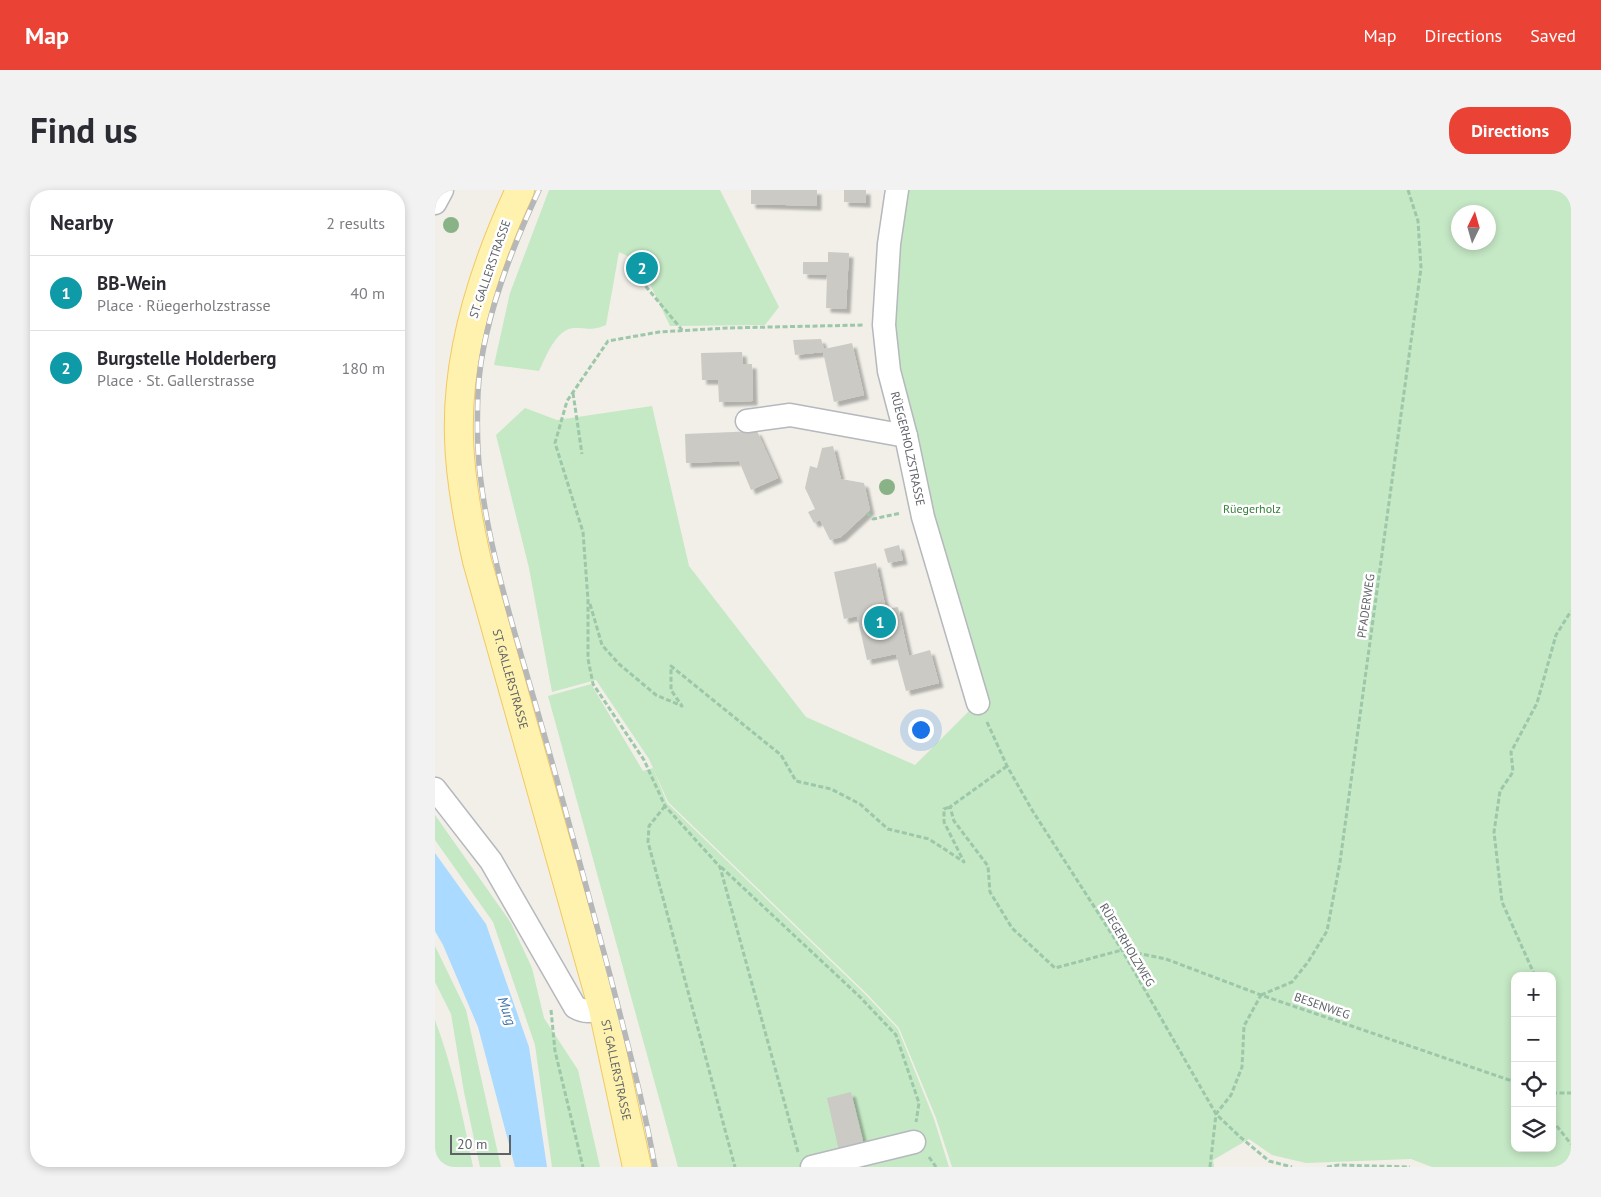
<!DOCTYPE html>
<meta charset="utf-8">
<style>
:root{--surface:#fff;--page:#f2f2f3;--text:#2b2b33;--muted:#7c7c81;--line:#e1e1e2;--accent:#ea4335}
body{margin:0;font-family:"PT Sans",sans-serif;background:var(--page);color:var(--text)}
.controls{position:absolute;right:15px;bottom:15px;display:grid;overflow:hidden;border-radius:10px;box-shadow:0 2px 8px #0003}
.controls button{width:45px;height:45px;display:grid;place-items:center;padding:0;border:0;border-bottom:1px solid var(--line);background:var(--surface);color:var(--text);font:25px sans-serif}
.compass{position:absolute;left:1016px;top:15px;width:45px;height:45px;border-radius:50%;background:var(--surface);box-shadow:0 2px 8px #0003;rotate:5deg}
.scale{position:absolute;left:15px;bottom:12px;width:61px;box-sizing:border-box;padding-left:5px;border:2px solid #5f6368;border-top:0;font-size:14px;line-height:18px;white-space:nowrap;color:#5f6368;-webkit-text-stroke:4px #fff;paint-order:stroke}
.you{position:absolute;left:485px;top:539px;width:18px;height:18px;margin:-12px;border:4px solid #fff;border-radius:50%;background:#1a73e8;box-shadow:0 0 0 8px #1a73e833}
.badge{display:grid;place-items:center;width:32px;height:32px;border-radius:50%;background:var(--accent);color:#fff;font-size:16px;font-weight:700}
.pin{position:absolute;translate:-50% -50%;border:2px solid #fff;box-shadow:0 1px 5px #0006}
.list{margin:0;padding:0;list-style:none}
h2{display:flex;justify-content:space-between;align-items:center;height:65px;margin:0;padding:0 20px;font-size:21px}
h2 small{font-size:16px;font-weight:400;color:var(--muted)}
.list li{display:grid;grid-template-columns:32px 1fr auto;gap:15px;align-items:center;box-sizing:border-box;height:75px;padding:0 20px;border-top:1px solid var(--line)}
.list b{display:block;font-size:19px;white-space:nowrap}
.list p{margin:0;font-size:16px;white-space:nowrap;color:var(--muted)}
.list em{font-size:16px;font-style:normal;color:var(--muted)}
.icon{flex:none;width:28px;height:28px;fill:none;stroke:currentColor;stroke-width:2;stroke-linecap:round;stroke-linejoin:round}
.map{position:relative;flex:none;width:1136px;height:977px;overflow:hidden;border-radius:20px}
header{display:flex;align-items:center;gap:30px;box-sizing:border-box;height:70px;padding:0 25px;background:var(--accent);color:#fff}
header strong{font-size:24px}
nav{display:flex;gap:28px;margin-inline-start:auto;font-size:18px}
.intro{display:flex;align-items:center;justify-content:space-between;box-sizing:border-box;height:120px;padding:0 30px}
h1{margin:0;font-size:35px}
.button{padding:12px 22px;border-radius:20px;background:var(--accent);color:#fff;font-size:18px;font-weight:700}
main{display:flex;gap:30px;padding:0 30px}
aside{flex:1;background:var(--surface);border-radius:20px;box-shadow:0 2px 8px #0003}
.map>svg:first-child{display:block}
</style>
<header>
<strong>Map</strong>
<nav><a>Map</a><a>Directions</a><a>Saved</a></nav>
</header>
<div class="intro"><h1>Find us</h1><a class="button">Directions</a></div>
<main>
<aside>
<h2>Nearby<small>2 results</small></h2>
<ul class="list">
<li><span class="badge" style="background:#0f9aa8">1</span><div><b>BB-Wein</b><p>Place · Rüegerholzstrasse</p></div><em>40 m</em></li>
<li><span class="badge" style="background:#0f9aa8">2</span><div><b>Burgstelle Holderberg</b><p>Place · St. Gallerstrasse</p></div><em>180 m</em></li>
</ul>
</aside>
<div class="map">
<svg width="1136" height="977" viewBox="0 0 1136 977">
<defs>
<filter id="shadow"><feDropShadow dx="4.5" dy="4.5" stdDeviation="1" flood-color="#0004"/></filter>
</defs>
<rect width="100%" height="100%" fill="#f1efe8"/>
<g fill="#c5e8c5" fill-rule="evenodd">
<path d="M114,0H285L344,117L330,135L235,136L216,96L211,75L184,62L171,135C157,141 155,138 140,138C121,138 111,167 104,181L59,175L75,103Z"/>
<path d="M462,0H1136V977H997L976,969L871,973L837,965L814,949L778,970L779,977H517L501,928L464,838L432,804L233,612L214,569L161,490L117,502L94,378L61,245L90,218L122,230L217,216L254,376L371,527L480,575L543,512L454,181ZM1024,22H1054V52H1024ZM1080,786H1117V958H1080Z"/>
<polygon points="156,494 208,581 218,578 232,613 431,805 463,839 499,929 514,977 243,977 113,506"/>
<polygon points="0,625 76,733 97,778 109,828 143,880 165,977 117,977 100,855 58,732 0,650"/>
<polygon points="0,756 31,820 66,977 45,977 29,902 16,824 0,792"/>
<path d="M0,830C18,878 28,927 38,977H0Z"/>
</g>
<polygon fill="#aadaff" points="0,663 51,734 94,857 112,977 80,977 43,837 8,755 0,741"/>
<g fill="#cccac5" filter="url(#shadow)">
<polygon points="316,0 382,0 382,16 316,14"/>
<polygon points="409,0 431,0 431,13 409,12"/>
<polygon points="393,62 414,63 411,119 391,118 392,85 368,84 368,72 393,72"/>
<polygon points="386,149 389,159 417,153 429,205 399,212 388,162 360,165 358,150"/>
<polygon points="307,162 308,174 317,174 318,211 284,212 283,190 267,190 266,163"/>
<polygon points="322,241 343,288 316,300 304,271 251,273 250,244"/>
<polygon points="398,256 406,289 429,293 435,320 406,347 395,350 385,330 379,333 373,322 380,319 370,298 375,276 382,278 387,258"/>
<polygon points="464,355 468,370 453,373 449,359"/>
<polygon points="441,373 451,419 463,417 474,466 495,460 504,493 471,501 461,464 432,470 422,426 409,429 399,382"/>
<polygon points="416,902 429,955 404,961 392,908"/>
</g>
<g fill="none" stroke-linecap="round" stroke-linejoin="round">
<defs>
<g id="minor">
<path id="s1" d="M462,0L454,54L449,135L454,181L471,246L488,327L543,513"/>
<polyline points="0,13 7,0"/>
<polyline points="312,231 355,225 471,246"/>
<path d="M0,599L56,671L140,817C150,823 158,821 168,819"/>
<polyline points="377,977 479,952"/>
</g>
<g id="major">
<path id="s2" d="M85,0C49,77 21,162 24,248C25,290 33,331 42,371L168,819L202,977"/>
</g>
</defs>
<use href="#minor" stroke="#b5b8bc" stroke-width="25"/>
<use href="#major" stroke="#f2c960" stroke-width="30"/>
<g stroke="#9cc7a9" stroke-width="3" stroke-dasharray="5 2.5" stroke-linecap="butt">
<polyline points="199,77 208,93 247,140"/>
<polyline points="138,203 147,264"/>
<polyline points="432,323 438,329 466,323"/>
<polyline points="155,414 167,455 184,474 221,505 247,516 236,500 236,476 346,565 361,591 396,599 425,614 453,639 494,649 529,672 509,632 509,619 515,617"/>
<polyline points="552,532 572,576 597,620 687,760 781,924 804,946 834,971 857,977"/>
<polyline points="572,576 515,617 519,631 553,676 555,702 577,738 620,778 687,760 731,769 826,805 1080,892"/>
<polyline points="230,616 214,636 213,652 300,977"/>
<polyline points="286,677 425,807 461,845 484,913 481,932"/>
<polyline points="1100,786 1067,712 1059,642 1065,601 1078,582 1076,562 1102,513 1121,445 1136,421"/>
<polyline points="826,805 857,792 873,772 892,741 905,672 986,78 983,31 973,0"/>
<polyline points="116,820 120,861 148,977"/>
<polyline points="1117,903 1136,903"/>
<polyline points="1117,930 1136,954"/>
<polyline points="363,962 285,677 230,616 209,570 158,494 153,469 153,410 148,342 120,253 132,211 173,151 224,142 292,138 429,135"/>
<polyline points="494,967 501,977"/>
<polyline points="775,977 781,924 796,905 807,877 809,836 826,805"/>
<polyline points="892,977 904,975 975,977"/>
</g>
<use href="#minor" stroke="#fff" stroke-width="22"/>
<use href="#major" stroke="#fff2af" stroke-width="28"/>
<defs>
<path id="rail" d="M104,0C76,60 46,135 43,203C42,229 42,258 45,284C55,368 82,449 105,530C130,616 153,703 176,789C192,852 209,914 220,977"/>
</defs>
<use href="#rail" stroke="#b6b7b8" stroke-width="5.5"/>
<use href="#rail" stroke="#fff" stroke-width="4" stroke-dasharray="11" stroke-linecap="butt"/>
</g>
<g fill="#89b387">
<circle cx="16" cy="35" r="8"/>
<circle cx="452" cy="297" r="8"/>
</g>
<g text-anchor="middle" stroke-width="5" stroke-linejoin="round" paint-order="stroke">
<g font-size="12" fill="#5f6368" stroke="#fff">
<text transform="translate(55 79) rotate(-71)" y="4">ST. GALLERSTRASSE</text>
<text dy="4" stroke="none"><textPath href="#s1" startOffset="262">RÜEGERHOLZSTRASSE</textPath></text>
<text transform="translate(931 416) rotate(-82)" y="4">PFADERWEG</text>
<text dy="4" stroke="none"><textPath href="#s2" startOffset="505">ST. GALLERSTRASSE</textPath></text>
<text transform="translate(692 755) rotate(59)" y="4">RÜEGERHOLZWEG</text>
<text transform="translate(887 816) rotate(19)" y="4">BESENWEG</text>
<text dy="4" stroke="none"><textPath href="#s2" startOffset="910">ST. GALLERSTRASSE</textPath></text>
</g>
<g font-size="12" fill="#348238" stroke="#fff">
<text x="817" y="323">Rüegerholz</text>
</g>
<g font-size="14" font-style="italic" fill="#4174aa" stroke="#fff">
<text transform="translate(72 821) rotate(71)" y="5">Murg</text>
</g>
</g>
</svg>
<div class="controls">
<button>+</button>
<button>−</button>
<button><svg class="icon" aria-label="locate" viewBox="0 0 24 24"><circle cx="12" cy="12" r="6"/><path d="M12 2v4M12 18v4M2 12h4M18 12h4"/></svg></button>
<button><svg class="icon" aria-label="layers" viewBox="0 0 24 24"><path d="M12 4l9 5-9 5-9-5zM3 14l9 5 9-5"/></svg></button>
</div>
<svg class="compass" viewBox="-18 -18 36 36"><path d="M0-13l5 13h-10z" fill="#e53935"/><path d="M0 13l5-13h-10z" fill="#7c7c81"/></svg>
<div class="scale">20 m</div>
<div class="you"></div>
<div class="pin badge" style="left:445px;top:432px;background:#0f9aa8">1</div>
<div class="pin badge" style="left:207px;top:78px;background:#0f9aa8">2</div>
</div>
</main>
